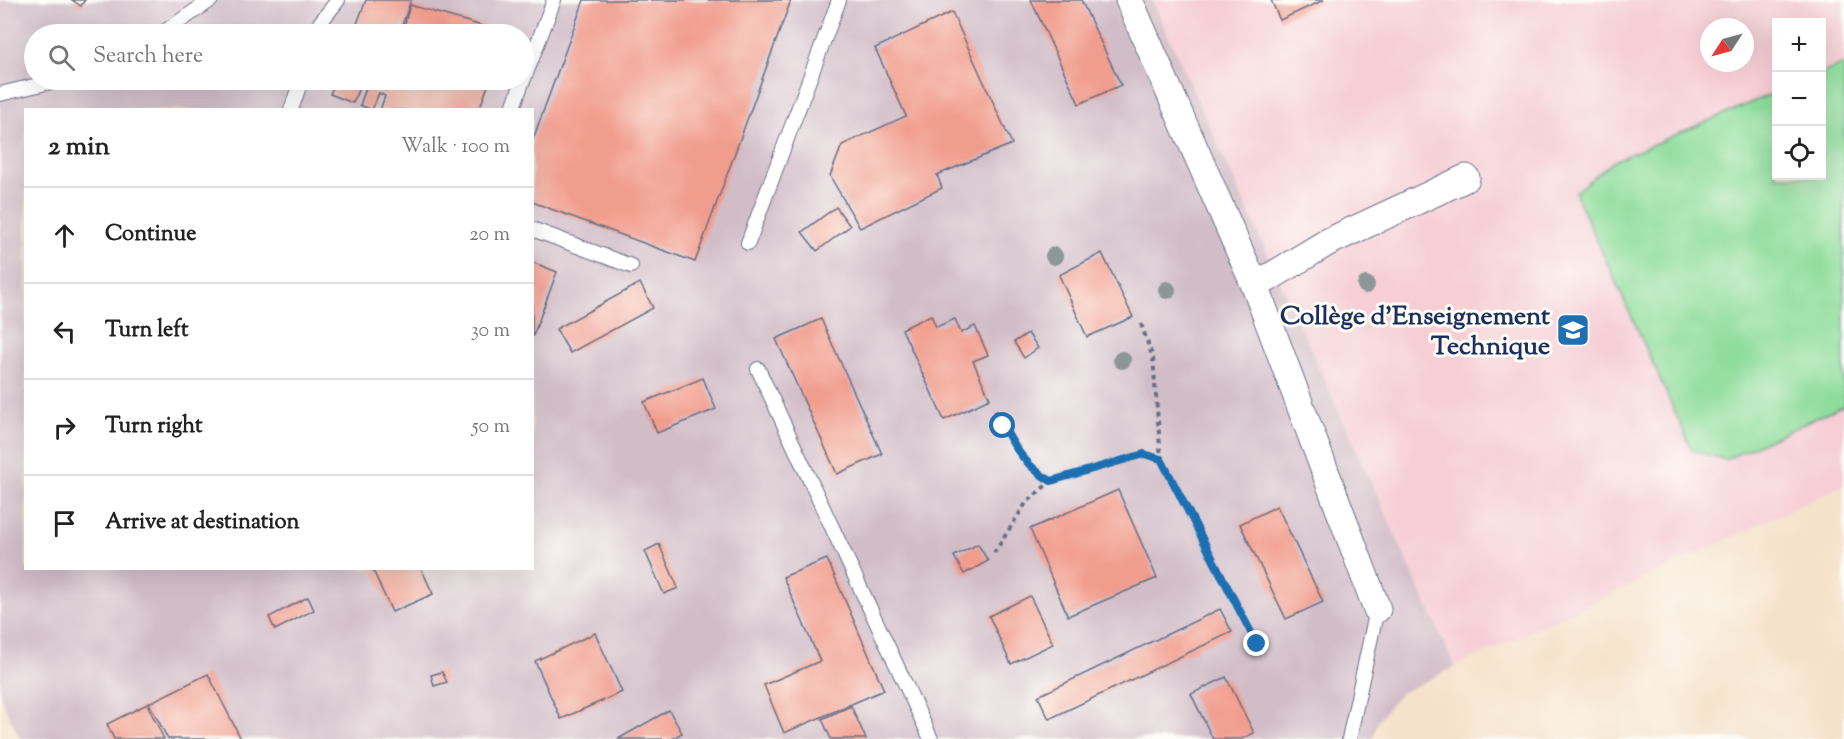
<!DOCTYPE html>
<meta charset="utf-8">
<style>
:root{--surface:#fff;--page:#f6f6f6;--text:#222;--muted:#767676;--line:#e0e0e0}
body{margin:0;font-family:"Sorts Mill Goudy",serif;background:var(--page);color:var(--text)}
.controls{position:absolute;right:18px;top:18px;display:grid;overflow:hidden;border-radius:0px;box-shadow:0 6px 24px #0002}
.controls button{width:54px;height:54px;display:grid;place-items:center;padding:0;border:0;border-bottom:2px solid var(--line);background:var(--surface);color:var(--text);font:30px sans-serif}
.compass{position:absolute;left:1700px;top:18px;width:54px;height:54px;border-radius:50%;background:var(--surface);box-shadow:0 6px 24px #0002;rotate:234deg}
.stop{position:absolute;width:18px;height:18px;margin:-14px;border:4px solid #1f6fb2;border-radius:50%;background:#fff}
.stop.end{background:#1f6fb2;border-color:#fff;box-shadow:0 2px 6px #0008}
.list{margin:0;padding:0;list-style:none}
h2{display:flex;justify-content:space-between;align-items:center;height:78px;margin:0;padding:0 24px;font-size:26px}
h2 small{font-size:20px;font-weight:400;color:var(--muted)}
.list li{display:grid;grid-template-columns:39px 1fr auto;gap:18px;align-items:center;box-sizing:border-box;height:96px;padding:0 24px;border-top:2px solid var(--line)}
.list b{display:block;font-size:22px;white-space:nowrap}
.list em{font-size:20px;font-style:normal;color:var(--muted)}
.icon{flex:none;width:33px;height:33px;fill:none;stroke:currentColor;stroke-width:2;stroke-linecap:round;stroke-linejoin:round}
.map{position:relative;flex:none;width:1844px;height:739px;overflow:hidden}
.search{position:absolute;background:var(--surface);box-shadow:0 6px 24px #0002;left:24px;top:24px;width:510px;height:66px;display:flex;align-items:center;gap:15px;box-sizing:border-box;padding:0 21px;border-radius:33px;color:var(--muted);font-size:22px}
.panel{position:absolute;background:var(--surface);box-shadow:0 6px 24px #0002;left:24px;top:108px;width:510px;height:462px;border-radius:0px}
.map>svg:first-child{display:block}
</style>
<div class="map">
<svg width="1844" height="739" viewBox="0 0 1844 739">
<rect width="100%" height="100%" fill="#fdfcf7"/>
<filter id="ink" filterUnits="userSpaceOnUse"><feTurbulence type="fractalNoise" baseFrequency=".0167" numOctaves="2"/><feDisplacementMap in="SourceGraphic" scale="12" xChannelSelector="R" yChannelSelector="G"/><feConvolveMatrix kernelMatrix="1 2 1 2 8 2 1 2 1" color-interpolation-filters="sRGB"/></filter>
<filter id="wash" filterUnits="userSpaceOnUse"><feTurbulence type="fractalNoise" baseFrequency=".008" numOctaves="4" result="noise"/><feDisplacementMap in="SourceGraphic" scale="24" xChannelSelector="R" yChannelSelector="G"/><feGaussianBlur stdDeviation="1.35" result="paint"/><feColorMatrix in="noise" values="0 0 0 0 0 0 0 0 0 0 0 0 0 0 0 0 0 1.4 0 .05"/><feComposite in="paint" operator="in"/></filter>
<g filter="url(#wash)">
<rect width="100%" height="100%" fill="#f6e2cb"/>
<path fill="#f6cfd5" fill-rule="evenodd" d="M1152,0H1844V485L1455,667ZM1776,22H1822V176H1776ZM1709,27H1745V63H1709Z"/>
<path fill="#d1bdc8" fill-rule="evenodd" d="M0,0H1152L1455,667L1401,693L1378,720L1373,739H20L0,696ZM34,34H524V80H34ZM26,110H532V568H26Z"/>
<polygon fill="#8fdd9b" stroke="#55867c" stroke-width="1.5" points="1844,64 1844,405 1725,460 1692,450 1575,192 1614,161 1776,92 1776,176 1822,176 1822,73"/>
<g id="blocks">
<g fill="#f19d8d">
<polygon points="72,0 85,0 81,6"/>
<polygon points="366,0 411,0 399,34 353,34"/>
<polygon points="584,0 791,0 695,262 532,202 532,142"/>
<polygon points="1031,0 1081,0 1121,85 1079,104"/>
<polygon points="1271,0 1324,0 1280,20"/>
<polygon points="410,5 496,30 495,34 402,34"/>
<polygon points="952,12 1012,144 937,175 942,188 860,228 830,176 842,145 906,116 875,48"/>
<polygon points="336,80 481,80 489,83 479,110 380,110 385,96 379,93 372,110 360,105 366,88 360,85 353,103 330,94"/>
<polygon points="836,207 850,226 817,251 802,232"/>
<polygon points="1102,253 1133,317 1087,337 1059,275"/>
<polygon points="532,262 557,272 533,336 532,336"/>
<polygon points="640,283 653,308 570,353 556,329"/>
<polygon points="931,315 936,327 955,319 961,333 975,326 988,355 973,361 990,399 944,420 902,329"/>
<polygon points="821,319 882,454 837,474 776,339"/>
<polygon points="1028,333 1038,348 1024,358 1014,342"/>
<polygon points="703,378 716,409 657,433 644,402"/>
<polygon points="1118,490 1157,578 1068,616 1030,529"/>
<polygon points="1277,506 1323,602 1286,619 1240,524"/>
<polygon points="659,544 678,588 664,594 645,551"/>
<polygon points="978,544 988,561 964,574 954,556"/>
<polygon points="827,559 884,690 784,733 764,685 820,661 783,577"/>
<polygon points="372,568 421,568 433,594 392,612"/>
<polygon points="1030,596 1053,644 1011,664 989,616"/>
<polygon points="308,597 314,610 275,630 269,617"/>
<polygon points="1220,609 1232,632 1049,719 1038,696"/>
<polygon points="595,633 622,692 561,719 535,661"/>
<polygon points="442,672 447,682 434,686 431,675"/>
<polygon points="208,674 241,739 168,739 149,703"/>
<polygon points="1226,677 1254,733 1242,739 1213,739 1191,694"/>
<polygon points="147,704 164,739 114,739 107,724"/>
<polygon points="851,706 866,739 831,739 822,719"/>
<polygon points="669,710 682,733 672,739 618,739"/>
</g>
</g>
</g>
<g filter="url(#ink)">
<use href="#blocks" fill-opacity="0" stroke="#686e84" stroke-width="1.5"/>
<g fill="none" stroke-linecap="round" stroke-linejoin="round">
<defs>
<g id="lane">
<polyline points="161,34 211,0"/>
<polyline points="316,34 320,23 338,0"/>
<polyline points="524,79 554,0"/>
<polyline points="0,94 59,80"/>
<polyline points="291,110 301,80"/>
<polyline points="512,110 523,80"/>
<polyline points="532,229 631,266"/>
<polyline points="748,243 839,0"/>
<polyline points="758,369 931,739"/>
<polyline points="1349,739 1377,609"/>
</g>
<g id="street">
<polyline points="1129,0 1255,286 1377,609"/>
<polyline points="1255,286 1328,242 1466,178"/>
</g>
</defs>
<use href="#lane" stroke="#686e84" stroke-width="16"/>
<use href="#street" stroke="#686e84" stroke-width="29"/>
<g stroke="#686e84" stroke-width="4" stroke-dasharray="4.5 4.5" stroke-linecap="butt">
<polyline points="1141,324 1153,358 1161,459"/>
<path d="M995,410C1011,441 1020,463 1051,481"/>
<polyline points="994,553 1026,503 1051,481 1144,454 1161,459 1257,644"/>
</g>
<use href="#lane" stroke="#fff" stroke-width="14"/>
<use href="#street" stroke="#fff" stroke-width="27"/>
</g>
<g fill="#8e9797">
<circle cx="1054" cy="256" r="9"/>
<circle cx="1366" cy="285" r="9"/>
<circle cx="1167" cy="290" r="9"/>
<circle cx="1122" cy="360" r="9"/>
</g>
</g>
<g fill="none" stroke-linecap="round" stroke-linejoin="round" filter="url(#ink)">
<path stroke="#1f6fb2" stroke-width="8" d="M1003,426C1016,450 1027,467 1051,481L1144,454L1161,459L1257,644"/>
</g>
<defs>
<symbol id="school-square" viewBox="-11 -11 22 22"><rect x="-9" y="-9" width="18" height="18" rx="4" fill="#1f6fb2" stroke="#fdfcf7"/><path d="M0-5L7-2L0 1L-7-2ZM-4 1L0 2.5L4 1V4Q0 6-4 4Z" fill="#fff"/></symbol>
</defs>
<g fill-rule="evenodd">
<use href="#school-square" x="1554" y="311" width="38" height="38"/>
</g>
<g text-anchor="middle" stroke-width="6" stroke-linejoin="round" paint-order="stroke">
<g font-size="26" font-weight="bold" fill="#1b2f5e" stroke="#fdfcf7" text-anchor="end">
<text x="1550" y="324">Collège d'Enseignement<tspan x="1550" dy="30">Technique</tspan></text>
</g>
</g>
</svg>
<div class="controls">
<button>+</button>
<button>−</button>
<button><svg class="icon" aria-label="locate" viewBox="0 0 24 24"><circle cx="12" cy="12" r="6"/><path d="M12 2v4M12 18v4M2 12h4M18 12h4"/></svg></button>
</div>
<svg class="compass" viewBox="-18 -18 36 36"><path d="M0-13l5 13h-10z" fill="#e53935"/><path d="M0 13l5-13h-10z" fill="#767676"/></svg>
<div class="stop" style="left:1003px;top:426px"></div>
<div class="stop end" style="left:1257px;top:644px"></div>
<div class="search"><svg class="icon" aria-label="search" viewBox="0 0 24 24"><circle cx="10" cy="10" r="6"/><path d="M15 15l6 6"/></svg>Search here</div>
<section class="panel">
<h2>2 min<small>Walk · 100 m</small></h2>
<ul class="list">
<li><svg class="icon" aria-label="ahead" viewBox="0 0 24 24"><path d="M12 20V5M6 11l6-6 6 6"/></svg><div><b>Continue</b></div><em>20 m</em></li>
<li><svg class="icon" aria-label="left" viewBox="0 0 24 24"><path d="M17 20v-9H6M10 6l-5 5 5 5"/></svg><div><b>Turn left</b></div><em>30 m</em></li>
<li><svg class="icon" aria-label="right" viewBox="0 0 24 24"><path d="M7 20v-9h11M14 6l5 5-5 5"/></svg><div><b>Turn right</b></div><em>50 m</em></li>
<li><svg class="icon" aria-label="arrive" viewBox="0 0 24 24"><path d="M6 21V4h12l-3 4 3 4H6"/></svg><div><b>Arrive at destination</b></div></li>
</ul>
</section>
</div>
